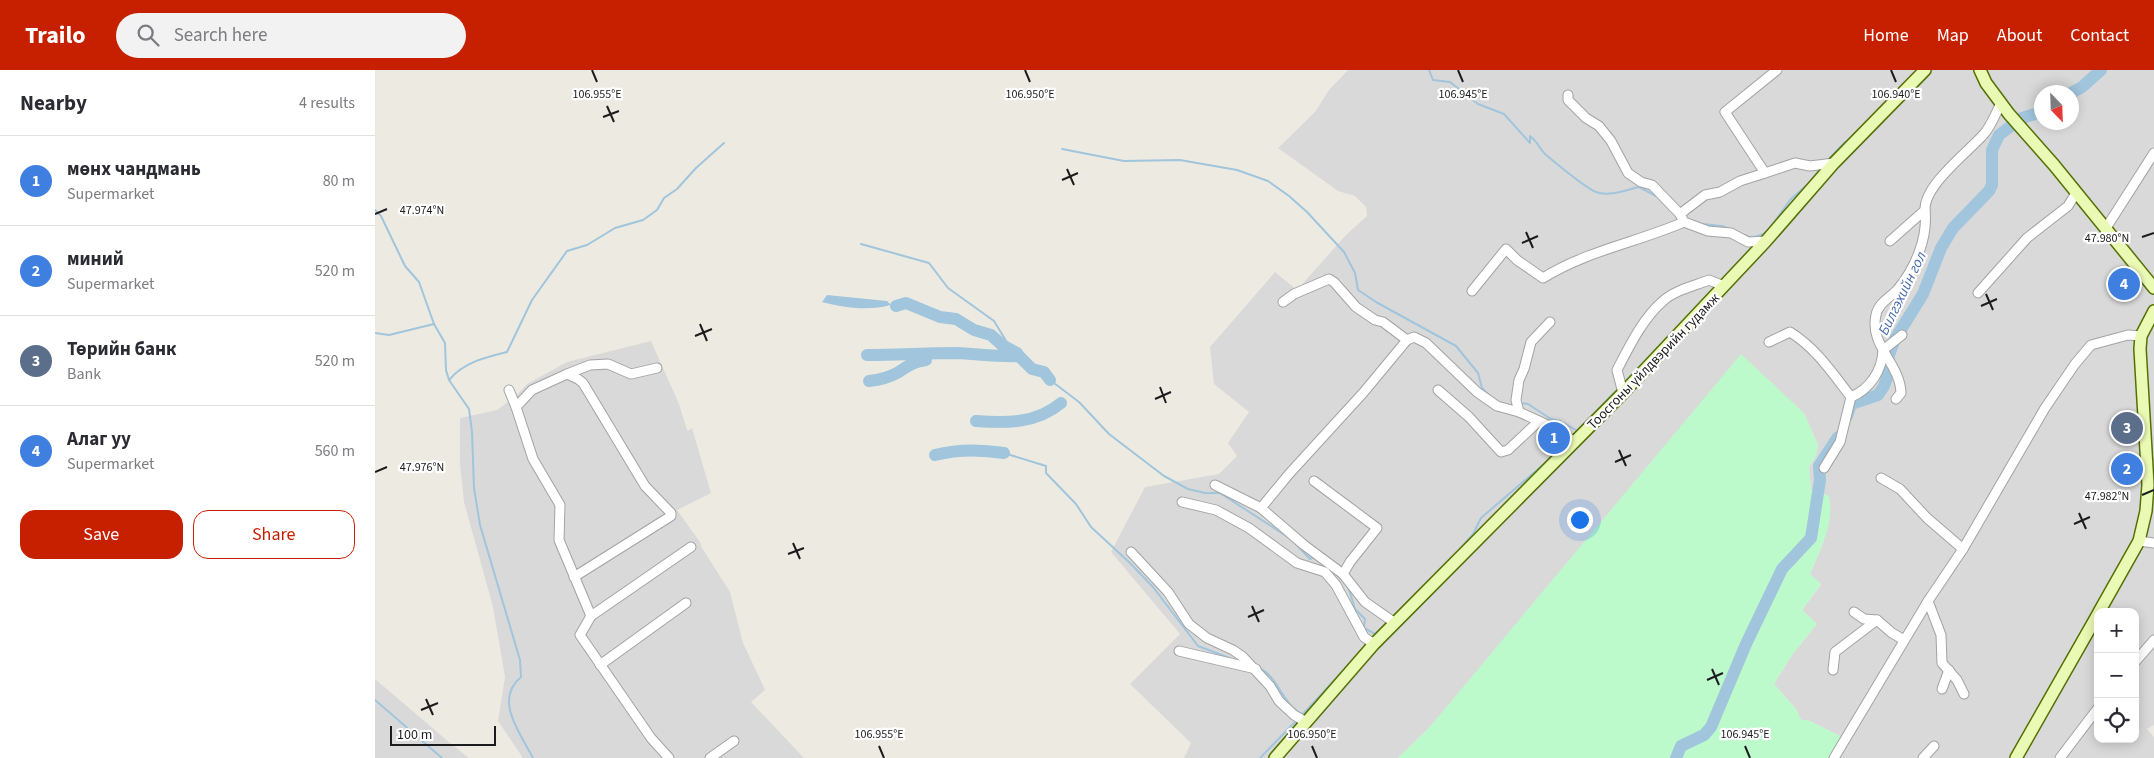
<!DOCTYPE html>
<meta charset="utf-8">
<style>
:root{--surface:#fff;--page:#f2f2f3;--text:#2b2b33;--muted:#7c7c81;--line:#e1e1e2;--accent:#c72000}
body{margin:0;font-family:"Source Sans 3",sans-serif;background:var(--page);color:var(--text)}
.controls{position:absolute;right:15px;bottom:15px;display:grid;overflow:hidden;border-radius:10px;box-shadow:0 2px 12px #0003}
.controls button{width:45px;height:45px;display:grid;place-items:center;padding:0;border:0;border-bottom:1px solid var(--line);background:var(--surface);color:var(--text);font:25px sans-serif}
.compass{position:absolute;left:1659px;top:15px;width:45px;height:45px;border-radius:50%;background:var(--surface);box-shadow:0 2px 12px #0003;rotate:157deg}
.scale{position:absolute;left:15px;bottom:12px;width:106px;box-sizing:border-box;padding-left:5px;border:2px solid #1c1c1c;border-top:0;font-size:14px;line-height:18px;white-space:nowrap;color:#1c1c1c;-webkit-text-stroke:4px #fff;paint-order:stroke}
.you{position:absolute;left:1204px;top:449px;width:18px;height:18px;margin:-12px;border:4px solid #fff;border-radius:50%;background:#1a73e8;box-shadow:0 0 0 8px #1a73e833}
.badge{display:grid;place-items:center;width:32px;height:32px;border-radius:50%;background:var(--accent);color:#fff;font-size:16px;font-weight:700}
.pin{position:absolute;translate:-50% -50%;border:2px solid #fff;box-shadow:0 1px 5px #0006}
.list{margin:0;padding:0;list-style:none}
h2{display:flex;justify-content:space-between;align-items:center;height:65px;margin:0;padding:0 20px;font-size:21px}
h2 small{font-size:16px;font-weight:400;color:var(--muted)}
.list li{display:grid;grid-template-columns:32px 1fr auto;gap:15px;align-items:center;box-sizing:border-box;height:90px;padding:0 20px;border-top:1px solid var(--line)}
.list b{display:block;font-size:19px;white-space:nowrap}
.list p{margin:0;font-size:16px;white-space:nowrap;color:var(--muted)}
.list em{font-size:16px;font-style:normal;color:var(--muted)}
.actions{display:flex;gap:10px;padding:15px 20px}
.actions a{flex:1;padding:11px 0;border:1px solid var(--accent);border-radius:15px;text-align:center;font-size:18px;color:var(--accent)}
.actions .main{background:var(--accent);color:#fff}
.icon{flex:none;width:28px;height:28px;fill:none;stroke:currentColor;stroke-width:2;stroke-linecap:round;stroke-linejoin:round}
.map{position:relative;flex:none;width:1779px;height:688px;overflow:hidden}
header{display:flex;align-items:center;gap:30px;box-sizing:border-box;height:70px;padding:0 25px;background:var(--accent);color:#fff}
header strong{font-size:24px}
nav{display:flex;gap:28px;margin-inline-start:auto;font-size:18px}
.search{width:350px;height:45px;background:var(--page);display:flex;align-items:center;gap:12px;box-sizing:border-box;padding:0 18px;border-radius:28px;color:var(--muted);font-size:19px}
main{display:flex}
aside{flex:1;background:var(--surface)}
.map>svg:first-child{display:block}
</style>
<header>
<strong>Trailo</strong>
<div class="search"><svg class="icon" aria-label="search" viewBox="0 0 24 24"><circle cx="10" cy="10" r="6"/><path d="M15 15l6 6"/></svg>Search here</div>
<nav><a>Home</a><a>Map</a><a>About</a><a>Contact</a></nav>
</header>
<main>
<aside>
<h2>Nearby<small>4 results</small></h2>
<ul class="list">
<li><span class="badge" style="background:#3f7fe0">1</span><div><b>мөнх чандмань</b><p>Supermarket</p></div><em>80 m</em></li>
<li><span class="badge" style="background:#3f7fe0">2</span><div><b>миний</b><p>Supermarket</p></div><em>520 m</em></li>
<li><span class="badge" style="background:#5c6f8a">3</span><div><b>Төрийн банк</b><p>Bank</p></div><em>520 m</em></li>
<li><span class="badge" style="background:#3f7fe0">4</span><div><b>Алаг уу</b><p>Supermarket</p></div><em>560 m</em></li>
</ul>
<div class="actions"><a class="main">Save</a><a>Share</a></div>
</aside>
<div class="map">
<svg width="1779" height="688" viewBox="0 0 1779 688">
<rect width="100%" height="100%" fill="#edebe1"/>
<g fill="#dad9d9" fill-rule="evenodd">
<path d="M973,0H1779V655L1772,659L1779,667V688H1461L1473,670L1433,650H1426L1421,639L1399,614L1417,585L1442,554L1427,540L1446,515L1435,504L1448,474L1454,426L1436,420L1434,397L1441,386L1443,375L1429,343L1054,658L1023,688H809L816,673L755,614L805,564L736,482L770,417L844,404L862,386L853,373L874,342L839,314L835,277L900,202L922,220L971,165L992,146L991,137L980,126L963,121L903,78L940,42L954,20ZM1666,22H1696V52H1666ZM1723,542H1760V669H1723Z"/>
<polygon points="276,271 304,334 312,360 313,361 317,358 336,423 302,440 325,472 327,478 355,522 368,573 390,620 376,632 429,688 148,688 123,651 130,607 118,537 89,432 85,394 85,348 122,340 140,327 152,314 192,292"/>
<polygon points="0,609 75,673 94,688 0,688"/>
</g>
<path fill="#bcf9cb" d="M1366,284L1429,343L1443,375L1441,386L1434,397L1436,420L1454,426C1460,453 1445,480 1435,504L1446,514L1427,540L1442,554L1417,585L1399,614L1421,639L1426,650H1433L1473,670L1461,688H1023L1054,658Z"/>
<path fill="#a0c5dc" d="M452,225L512,231L516,235C494,241 469,238 447,232Z"/>
<g fill="none" stroke-linecap="round" stroke-linejoin="round">
<g stroke="#a0c5dc" stroke-width="2">
<path d="M1054,0L1058,10L1075,12L1103,34L1129,44L1155,73V66C1162,71 1164,78 1170,84C1181,93 1209,117 1221,122C1233,127 1251,120 1264,117L1281,126"/>
<polyline points="687,79 749,91 805,90 862,100 893,111 914,126 932,142 969,182 980,203 983,220 1001,232 1081,276 1103,303 1107,318 1117,328"/>
<polyline points="1453,90 1470,72"/>
<path d="M0,140L6,146L30,196L44,212L59,254L70,273L71,300L74,310L94,339L97,362L99,418L105,455L145,590L146,607C118,630 146,664 158,688"/>
<polyline points="1327,154 1347,156 1377,168 1388,164 1395,159"/>
<polyline points="1395,158 1415,130 1434,113 1445,99"/>
<polyline points="486,174 554,193 573,218 619,251 636,279"/>
<polyline points="0,263 14,265 59,254"/>
<path d="M75,309C89,292 112,287 132,282L157,230L192,181L212,175L240,158L268,150L282,140L289,128L302,119L321,98L349,73"/>
<polyline points="675,310 704,332 734,364 789,406 813,419 830,423 845,423 913,467"/>
<polyline points="1248,314 1327,231"/>
<polyline points="1146,333 1153,334 1176,349 1185,351 1201,360"/>
<polyline points="1197,366 1243,319"/>
<polyline points="629,383 671,396 671,403 701,434 716,457 755,493 778,517 823,576 860,590"/>
<polyline points="919,472 935,489 939,487"/>
<polyline points="1087,477 1098,464 1106,448 1170,393 1192,370"/>
<polyline points="973,516 980,539 990,549 989,558 1002,565"/>
<path d="M884,598C903,606 907,634 927,644"/>
<polyline points="0,630 67,688"/>
<polyline points="927,645 968,601"/>
<polyline points="885,688 922,650"/>
</g>
<g stroke="#a0c5dc" stroke-width="12">
<polyline points="1696,23 1707,17 1726,0"/>
<polyline points="521,236 531,233 565,247 581,249 599,260 616,265 627,275 642,283 644,286"/>
<path d="M492,285C522,285 552,283 582,283C603,284 623,287 644,286L657,299L669,302L675,310"/>
<path d="M494,311C503,310 513,308 522,303C533,296 537,292 551,290"/>
<polyline points="1472,346 1476,334 1503,325 1509,316 1513,305 1514,285 1520,269 1548,224 1566,178 1578,158 1614,121 1617,115 1617,80 1624,65 1647,48 1666,42"/>
<path d="M601,351C631,353 661,354 686,333"/>
<path d="M560,385C583,379 604,379 629,383"/>
<polyline points="1301,688 1306,676 1329,665 1336,657 1371,574 1407,499 1436,468 1445,410 1444,396 1463,367"/>
</g>
<defs>
<g id="minor">
<polyline points="1402,0 1350,42 1390,103 1420,93 1435,96 1459,93"/>
<polyline points="1193,25 1193,30 1211,48 1224,56 1236,71 1253,103 1266,112 1277,115 1305,144 1309,152 1333,161 1356,163 1373,172 1391,171"/>
<polyline points="1305,144 1330,125 1345,122 1365,111 1390,103"/>
<polyline points="1731,158 1779,83"/>
<path d="M1515,171L1550,140C1549,115 1593,82 1609,64C1616,56 1621,43 1626,33"/>
<path d="M1097,221L1131,179L1142,190L1168,208C1211,181 1263,172 1309,152"/>
<polyline points="1603,223 1652,168 1693,136 1701,123"/>
<polyline points="908,232 919,224 954,209 959,212 981,237 1000,250 1008,252 1032,270"/>
<path d="M1394,272L1415,262C1441,278 1458,304 1476,327"/>
<polyline points="192,304 215,295 233,294 256,304 282,298"/>
<polyline points="134,320 141,337"/>
<polyline points="1063,320 1094,347 1126,382 1133,380 1164,351"/>
<path d="M1248,323L1242,300C1254,277 1268,248 1288,231C1300,220 1319,216 1334,210L1349,216"/>
<path d="M1521,329L1526,323C1525,293 1494,276 1501,245C1503,233 1516,227 1523,219C1541,197 1553,167 1550,140"/>
<polyline points="1144,342 1141,330 1144,310 1149,299 1156,272 1175,252"/>
<path d="M1449,398L1465,372L1476,327C1495,319 1507,301 1508,280L1527,265"/>
<polyline points="1506,408 1525,419 1552,448 1588,479"/>
<polyline points="939,411 1002,458 975,492 968,504"/>
<polyline points="840,415 886,438 914,404 988,323 1032,270 1039,267 1051,273 1102,322 1122,336 1144,342 1177,357 1200,372"/>
<polyline points="807,432 841,440 874,458 922,493 950,502 961,515 989,567 999,574"/>
<polyline points="886,438 929,475 968,504 990,532 1020,553"/>
<polyline points="1764,471 1779,473"/>
<polyline points="756,482 793,522 814,554 832,568 858,580 868,587 895,616 904,631 919,645 931,652"/>
<polyline points="199,507 296,446 296,443 270,416 208,313 203,309 192,304 157,320 141,337 158,389 185,435 184,470 216,546 205,565 276,668 294,688"/>
<polyline points="1553,531 1566,565 1567,593 1582,610 1589,624"/>
<polyline points="1479,542 1489,549 1502,550 1517,563 1529,570"/>
<polyline points="216,546 316,477"/>
<polyline points="804,581 881,599"/>
<polyline points="1760,592 1779,570"/>
<polyline points="225,595 311,533"/>
<polyline points="1458,600 1460,582 1502,550"/>
<polyline points="1567,619 1574,600"/>
<polyline points="335,688 359,671"/>
<polyline points="1459,688 1553,531 1588,479 1670,338 1700,294 1716,275 1753,265 1766,266"/>
<polyline points="1548,688 1559,676"/>
<polyline points="1685,688 1723,638"/>
</g>
<g id="secondary">
<polyline points="1605,0 1611,13 1634,44 1679,95 1779,218"/>
<polyline points="1724,542 1764,471 1771,441 1773,415 1765,279 1766,266 1779,241"/>
<polyline points="900,688 999,574 1248,323 1391,171 1459,93 1550,0"/>
<polyline points="1641,688 1723,544"/>
</g>
</defs>
<use href="#minor" stroke="#a3a3a3" stroke-width="11"/>
<use href="#secondary" stroke="#547104" stroke-width="14"/>
<use href="#minor" stroke="#fff" stroke-width="9"/>
<use href="#secondary" stroke="#eaf9b3" stroke-width="11"/>
</g>
<path fill="none" stroke="#1c1c1c" stroke-width="2" d="M217,0L222,12M650,0L655,12M1083,0L1088,12M1516,0L1521,12M232,36L239,52M228,47L244,41M692,99L699,115M687,110L703,103M0,144L12,139M1151,162L1158,178M1767,167L1779,163M1147,173L1163,166M1611,224L1618,240M1606,236L1622,229M325,254L332,271M320,266L337,259M785,317L791,333M780,329L796,322M1244,380L1251,396M1240,392L1256,385M0,402L12,397M1767,425L1779,420M1704,443L1711,459M1699,454L1715,447M418,473L425,489M413,484L429,478M877,536L884,552M873,547L889,540M1337,599L1344,615M1332,610L1348,603M51,629L58,645M46,640L63,633M504,676L509,688M937,676L942,688M1370,676L1375,688"/>
<g text-anchor="middle" stroke-width="4.5" stroke-linejoin="round" paint-order="stroke">
<g font-size="14" fill="#1c1c1c" stroke="#fff">
<text transform="translate(1278 291) rotate(-46)" y="5">Тоосгоны үйлдвэрийн гудамж</text>
</g>
<g font-size="15" font-style="italic" fill="#486aab" stroke="#fff">
<text transform="translate(1527 223) rotate(-64)" y="5">Билгэхийн гол</text>
</g>
</g>
<g font-size="12" text-anchor="middle" fill="#1c1c1c" stroke="#fff" stroke-width="4.5" stroke-linejoin="round" paint-order="stroke">
<text x="222" y="28">106.955°E</text>
<text x="655" y="28">106.950°E</text>
<text x="1088" y="28">106.945°E</text>
<text x="1521" y="28">106.940°E</text>
<text x="47" y="144">47.974°N</text>
<text x="1732" y="172">47.980°N</text>
<text x="47" y="401">47.976°N</text>
<text x="1732" y="430">47.982°N</text>
<text x="504" y="668">106.955°E</text>
<text x="937" y="668">106.950°E</text>
<text x="1370" y="668">106.945°E</text>
</g>
</svg>
<div class="controls">
<button>+</button>
<button>−</button>
<button><svg class="icon" aria-label="locate" viewBox="0 0 24 24"><circle cx="12" cy="12" r="6"/><path d="M12 2v4M12 18v4M2 12h4M18 12h4"/></svg></button>
</div>
<svg class="compass" viewBox="-18 -18 36 36"><path d="M0-13l5 13h-10z" fill="#e53935"/><path d="M0 13l5-13h-10z" fill="#7c7c81"/></svg>
<div class="scale">100 m</div>
<div class="you"></div>
<div class="pin badge" style="left:1179px;top:368px;background:#3f7fe0">1</div>
<div class="pin badge" style="left:1752px;top:399px;background:#3f7fe0">2</div>
<div class="pin badge" style="left:1752px;top:358px;background:#5c6f8a">3</div>
<div class="pin badge" style="left:1749px;top:214px;background:#3f7fe0">4</div>
</div>
</main>
